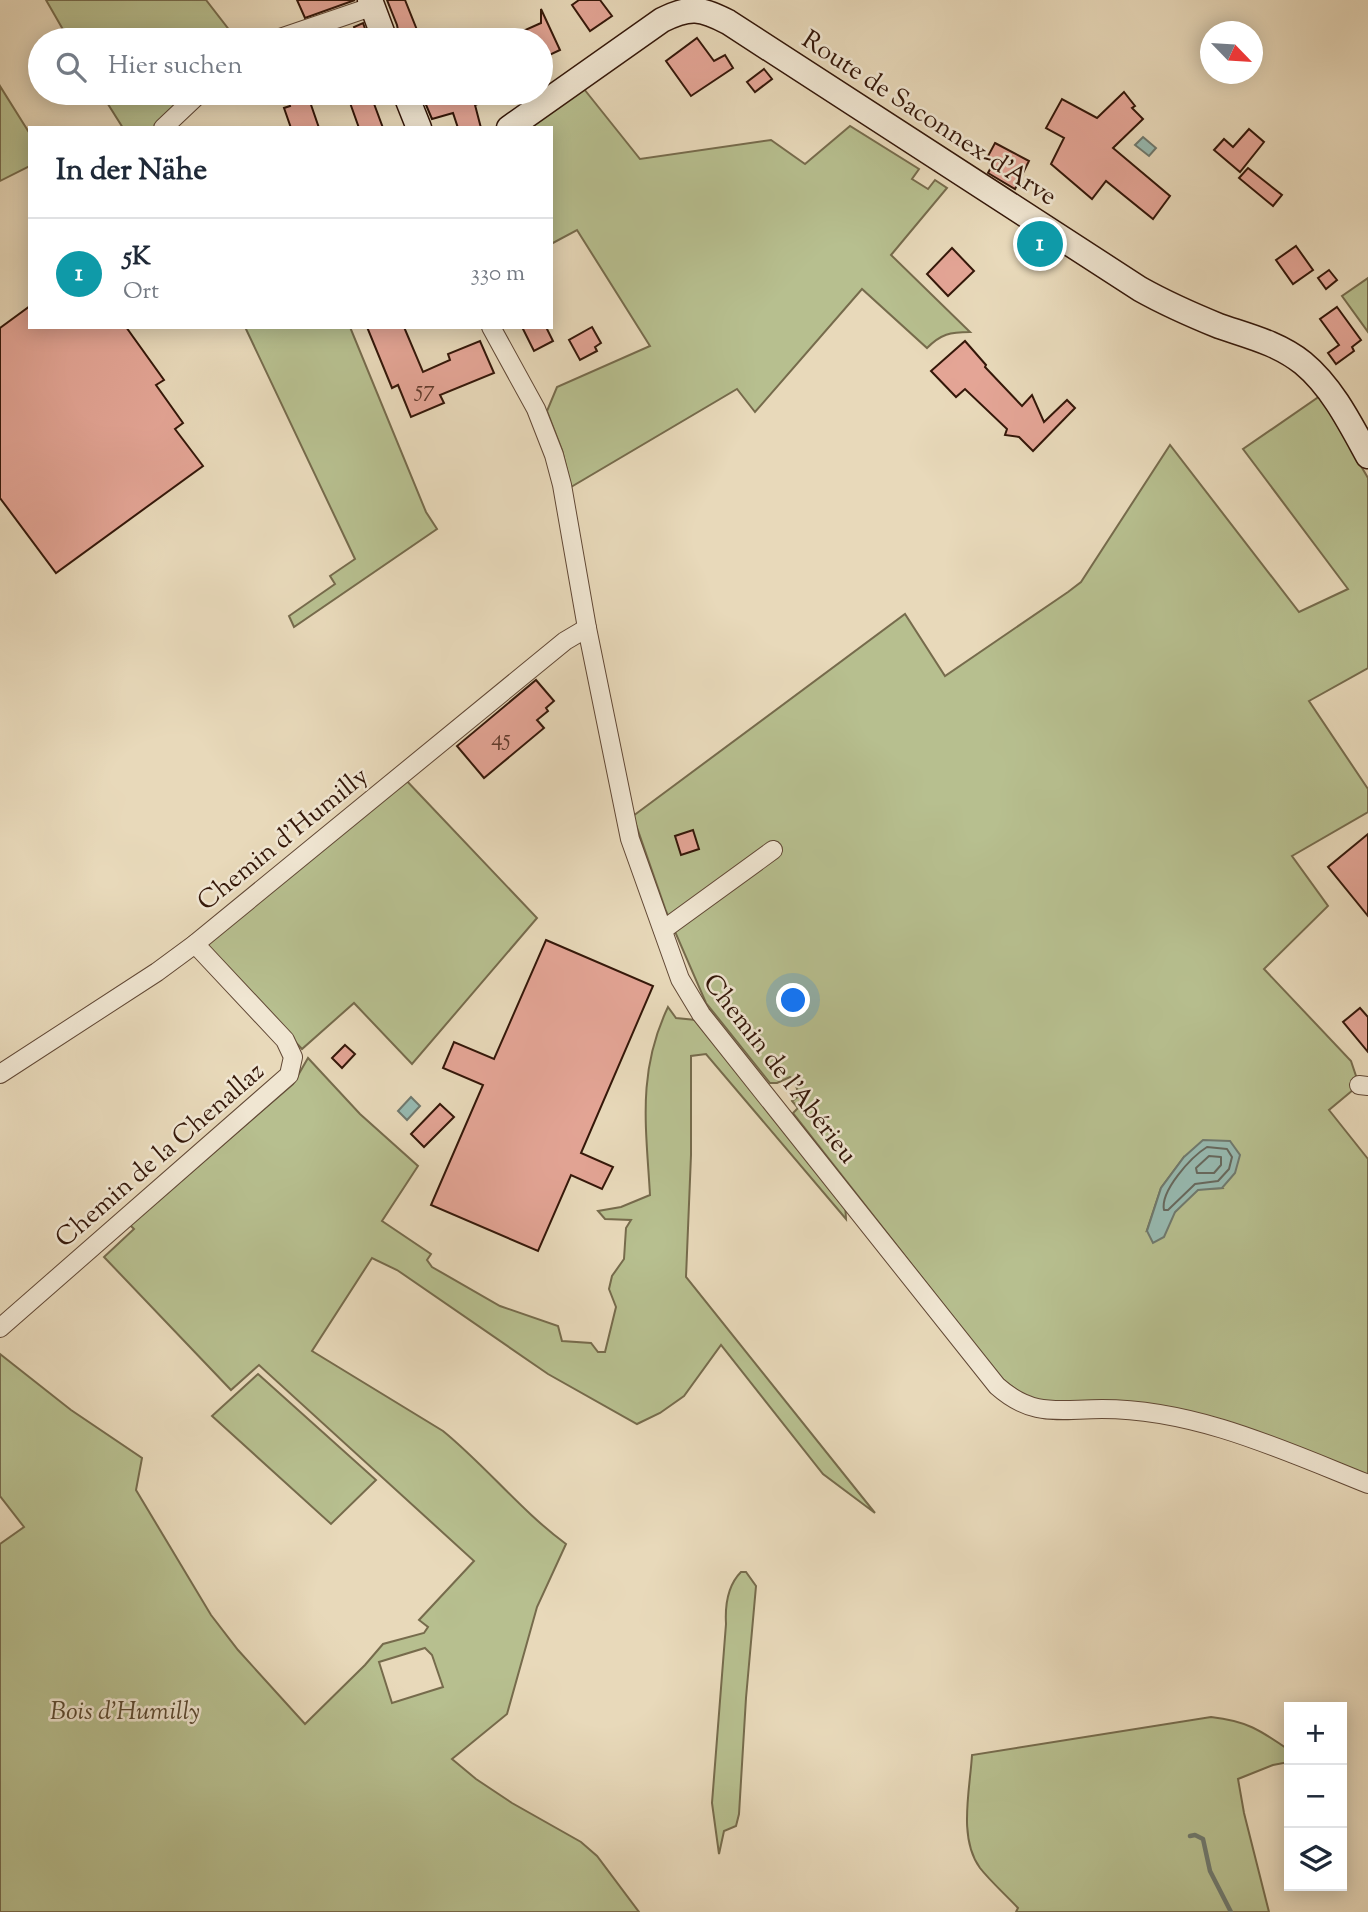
<!DOCTYPE html>
<html lang="de">
<meta charset="utf-8">
<style>
:root{--surface:#fff;--page:#f2f2f3;--text:#1f2937;--muted:#747a83;--line:#e0e1e3;--accent:#8f2418}
body{margin:0;font-family:"Sorts Mill Goudy",serif;background:var(--page);color:var(--text)}
.controls{position:absolute;right:21px;bottom:21px;display:grid;overflow:hidden;border-radius:0px;box-shadow:0 4px 18px #0003}
.controls button{width:63px;height:63px;display:grid;place-items:center;padding:0;border:0;border-bottom:2px solid var(--line);background:var(--surface);color:var(--text);font:35px sans-serif}
.compass{position:absolute;left:1200px;top:21px;width:63px;height:63px;border-radius:50%;background:var(--surface);box-shadow:0 4px 18px #0003;rotate:115deg}
.you{position:absolute;left:794px;top:1001px;width:24px;height:24px;margin:-18px;border:5px solid #fff;border-radius:50%;background:#1a73e8;box-shadow:0 0 0 10px #1a73e833}
.badge{display:grid;place-items:center;width:46px;height:46px;border-radius:50%;background:var(--accent);color:#fff;font-size:23px;font-weight:700}
.pin{position:absolute;translate:-50% -50%;border:4px solid #fff;box-shadow:0 2px 7px #0006}
.list{margin:0;padding:0;list-style:none}
h2{display:flex;justify-content:space-between;align-items:center;height:91px;margin:0;padding:0 28px;font-size:30px}
h2 small{font-size:23px;font-weight:400;color:var(--muted)}
.list li{display:grid;grid-template-columns:46px 1fr auto;gap:21px;align-items:center;box-sizing:border-box;height:112px;padding:0 28px;border-top:2px solid var(--line)}
.list b{display:block;font-size:26px;white-space:nowrap}
.list p{margin:0;font-size:23px;white-space:nowrap;color:var(--muted)}
.list em{font-size:23px;font-style:normal;color:var(--muted)}
.icon{flex:none;width:38px;height:38px;fill:none;stroke:currentColor;stroke-width:2;stroke-linecap:round;stroke-linejoin:round}
.map{position:relative;flex:none;width:1368px;height:1912px;overflow:hidden}
.search{position:absolute;background:var(--surface);box-shadow:0 4px 18px #0003;left:28px;top:28px;width:525px;height:77px;display:flex;align-items:center;gap:18px;box-sizing:border-box;padding:0 24px;border-radius:38px;color:var(--muted);font-size:26px}
.panel{position:absolute;background:var(--surface);box-shadow:0 4px 18px #0003;left:28px;top:126px;width:525px;height:203px;border-radius:0px}
.map>svg:first-child{display:block}
</style>
<div class="map">
<svg width="1368" height="1912" viewBox="0 0 1368 1912">
<rect width="100%" height="100%" fill="#e8d9ba"/>
<filter id="stains"><feTurbulence type="fractalNoise" baseFrequency=".00286" numOctaves="4"/><feColorMatrix values="0 0 0 0 .2 0 0 0 0 .09 0 0 0 0 .02 0 0 0 .5 -.17"/></filter>
<radialGradient id="worn" r=".72"><stop offset=".6" stop-color="#630" stop-opacity="0"/><stop offset="1" stop-color="#630" stop-opacity=".3"/></radialGradient>
<g fill="#b7bf8f" stroke="#766b4c" stroke-width="2" fill-rule="evenodd">
<polygon points="46,0 206,0 237,40 69,40"/>
<polygon points="0,86 30,134 30,166 0,181"/>
<path d="M584,89L640,159L771,140L805,164L850,126L919,169L912,179L928,189L935,180L947,188L891,255L970,332C950,332 941,334 927,348L862,289L755,412L737,389L571,487L562,450L547,411L557,387L650,346L577,230L551,244V128H529Z"/>
<polygon points="101,93 192,93 156,128 123,128"/>
<polygon points="1368,278 1368,332 1342,296"/>
<polygon points="245,327 350,327 426,512 437,529 294,627 289,616 335,584 330,576 355,559"/>
<path d="M1320,396L1368,478V668L1309,701L1368,789V812L1292,856L1328,906L1264,969L1351,1061L1359,1085L1329,1110L1368,1159V1479L1233,1426L1030,1401L1000,1377L793,1113L798,1108L792,1101L799,1096L795,1082L790,1077L777,1083H770L706,1003L666,911L633,816L905,614L945,676L1068,592L1081,582L1170,445L1299,612L1348,589L1243,449ZM1184,1157L1222,1188L1198,1189L1175,1212L1147,1230L1161,1188Z"/>
<polygon points="404,778 537,918 412,1064 354,1003 302,1049 207,948 209,941"/>
<path d="M668,1007L676,1018L696,1020L845,1202L846,1219L706,1054L691,1056V1155L686,1277L875,1513L823,1474L721,1345L684,1396L660,1413L637,1424L548,1374L397,1270L372,1258L312,1351L443,1431C486,1466 521,1511 566,1544L537,1607L507,1714L452,1759L476,1779L512,1803L581,1842L597,1856L639,1912H0V1544L24,1527L0,1496V1354L71,1410L142,1458L136,1490L211,1615L238,1650L305,1724L365,1665L383,1644L424,1633L428,1627L419,1620L474,1561L259,1365L231,1390L104,1257L134,1229L130,1225L293,1084L308,1058L360,1114L418,1166L382,1221L431,1254L427,1260L432,1267L500,1306L558,1326L562,1341L591,1343L598,1352H605L616,1307L609,1289L612,1276L624,1259L626,1228L631,1220L605,1219L598,1211L621,1207L650,1195C646,1126 637,1072 668,1007ZM425,1648L432,1655L443,1687L392,1703L379,1662Z"/>
<polygon points="258,1374 376,1480 331,1524 212,1416"/>
<path d="M741,1572H746L756,1586L746,1698L739,1814L736,1826L724,1831L719,1854L712,1803L726,1624C725,1606 727,1586 741,1572Z"/>
<path d="M1211,1717C1247,1721 1260,1730 1289,1750V1762L1273,1765L1238,1779L1244,1813L1269,1912H1016L1018,1908C1006,1895 991,1882 980,1868C958,1838 970,1790 972,1755Z"/>
</g>
<g fill="#97bab1" stroke="#6f796e" stroke-width="2">
<polygon points="1143,137 1156,148 1149,156 1135,145"/>
<polygon points="411,1097 420,1106 407,1120 398,1111"/>
<polygon points="1203,1140 1230,1141 1240,1155 1235,1173 1222,1188 1198,1190 1175,1212 1164,1237 1153,1243 1147,1231 1161,1188 1184,1157"/>
</g>
<g fill="none" stroke-linecap="round" stroke-linejoin="round">
<g stroke="#66685d" stroke-width="2">
<path d="M1207,1147L1227,1149L1232,1157L1229,1169L1218,1181L1195,1184L1168,1210H1164C1160,1191 1191,1157 1207,1147Z"/>
<polygon points="1209,1156 1221,1157 1221,1165 1214,1173 1197,1173 1196,1168"/>
</g>
<polyline stroke="#6f796e" stroke-width="4.5" points="1190,1836 1195,1835 1203,1839 1210,1871 1231,1912"/>
</g>
<g fill="#e4a596" stroke="#341709" stroke-width="2">
<polygon points="297,0 355,0 305,18"/>
<polygon points="387,0 405,0 421,40 400,40 397,25"/>
<polygon points="579,0 600,0 612,16 590,31 572,5"/>
<polygon points="541,9 560,50 541,59 541,40 503,40 541,23"/>
<polygon points="363,23 369,40 331,40 330,37 355,30 354,27"/>
<polygon points="697,38 714,61 725,55 733,68 691,96 666,61"/>
<polygon points="764,69 772,79 755,92 747,82"/>
<polygon points="1124,92 1135,106 1132,108 1143,119 1113,148 1170,196 1153,219 1106,181 1092,199 1051,164 1064,138 1046,128 1062,99 1097,118"/>
<polygon points="286,93 299,93 303,101 309,99 319,128 291,128 284,108 290,106"/>
<polygon points="370,93 383,128 359,128 349,100"/>
<polygon points="421,93 474,93 478,104 475,105 481,128 458,128 453,113 432,119"/>
<polygon points="1249,129 1264,142 1240,172 1214,150 1224,139 1233,147"/>
<polygon points="995,143 1029,161 1015,189 988,173 994,162 987,158"/>
<polygon points="1248,168 1282,195 1273,206 1239,178"/>
<polygon points="1296,246 1313,270 1293,284 1276,260"/>
<polygon points="952,248 974,271 948,296 927,274"/>
<polygon points="1329,270 1337,280 1326,289 1318,278"/>
<polygon points="30,306 30,327 126,327 164,380 156,385 183,423 175,429 203,466 56,573 0,498 0,328"/>
<polygon points="1337,307 1361,340 1352,347 1354,351 1336,364 1328,353 1339,345 1320,319"/>
<polygon points="367,327 404,327 423,372 450,360 448,354 480,341 494,373 440,395 444,403 411,417 398,385 392,388"/>
<polygon points="522,327 546,327 553,341 534,351"/>
<polygon points="592,327 601,343 595,347 597,351 580,360 569,340"/>
<polygon points="965,341 986,365 985,367 1022,406 1032,395 1044,422 1067,400 1075,408 1033,451 1019,437 1005,435 1007,429 965,389 956,397 931,371"/>
<polygon points="536,680 554,701 546,708 548,711 537,720 544,728 484,778 457,746"/>
<polygon points="693,830 699,849 681,855 675,836"/>
<polygon points="1368,834 1368,916 1328,867"/>
<polygon points="546,940 653,986 581,1153 613,1167 602,1189 571,1175 538,1251 431,1205 483,1085 443,1068 454,1042 494,1059"/>
<polygon points="1360,1008 1368,1017 1368,1052 1343,1022"/>
<polygon points="345,1045 355,1054 342,1068 332,1058"/>
<polygon points="440,1104 454,1117 424,1147 411,1134"/>
</g>
<g fill="none" stroke-linecap="round" stroke-linejoin="round">
<defs>
<g id="street">
<polyline points="274,40 371,7"/>
<polyline points="163,128 200,93"/>
<path d="M491,327L536,409L554,455L562,485L587,628L630,839L680,979L701,1014L997,1386C1033,1418 1058,1409 1102,1409C1195,1409 1283,1450 1368,1484"/>
<polyline points="663,930 773,850"/>
<polyline points="0,1074 157,972 195,944 565,641 587,628"/>
<polyline points="1359,1085 1368,1086"/>
<polyline points="0,1328 289,1075 293,1057 285,1040 195,944"/>
</g>
<g id="secondary">
<polyline points="370,0 385,40"/>
<polyline points="405,93 419,128"/>
<path d="M509,128L662,20C690,6 701,8 728,22L1140,289C1165,303 1192,315 1219,326C1248,336 1278,343 1303,363C1332,387 1350,423 1368,456"/>
</g>
</defs>
<use href="#street" stroke="#614835" stroke-width="20"/>
<use href="#secondary" stroke="#341709" stroke-width="27"/>
<use href="#street" stroke="#f0e6d2" stroke-width="18"/>
<use href="#secondary" stroke="#f0e6d2" stroke-width="24"/>
</g>
<g text-anchor="middle" stroke-width="5" stroke-linejoin="round" paint-order="stroke">
<g font-size="23" fill="#603a2c">
<text x="425" y="396">57</text>
<text x="501" y="745">45</text>
</g>
<g font-size="26" fill="#341709" stroke="#f0e6d2">
<text transform="translate(930 117) rotate(33)" y="9">Route de Saconnex-d'Arve</text>
<text transform="translate(282 838) rotate(-39)" y="9">Chemin d'Humilly</text>
<text transform="translate(781 1068) rotate(52)" y="9">Chemin de l'Abérieu</text>
<text transform="translate(159 1154) rotate(-41)" y="9">Chemin de la Chenallaz</text>
</g>
<g font-size="26" font-style="italic" fill="#5b4931" stroke="#f0e6d2">
<text x="125" y="1719">Bois d'Humilly</text>
</g>
</g>
<rect width="100%" height="100%" filter="url(#stains)"/>
<rect width="100%" height="100%" fill="url(#worn)"/>
</svg>
<div class="controls">
<button>+</button>
<button>−</button>
<button><svg class="icon" aria-label="layers" viewBox="0 0 24 24"><path d="M12 4l9 5-9 5-9-5zM3 14l9 5 9-5"/></svg></button>
</div>
<svg class="compass" viewBox="-18 -18 36 36"><path d="M0-13l5 13h-10z" fill="#e53935"/><path d="M0 13l5-13h-10z" fill="#747a83"/></svg>
<div class="you"></div>
<div class="pin badge" style="left:1040px;top:244px;background:#0f9aa8">1</div>
<div class="search"><svg class="icon" aria-label="search" viewBox="0 0 24 24"><circle cx="10" cy="10" r="6"/><path d="M15 15l6 6"/></svg>Hier suchen</div>
<section class="panel">
<h2>In der Nähe<small></small></h2>
<ul class="list">
<li><span class="badge" style="background:#0f9aa8">1</span><div><b>5K</b><p>Ort</p></div><em>330 m</em></li>
</ul>
</section>
</div>
